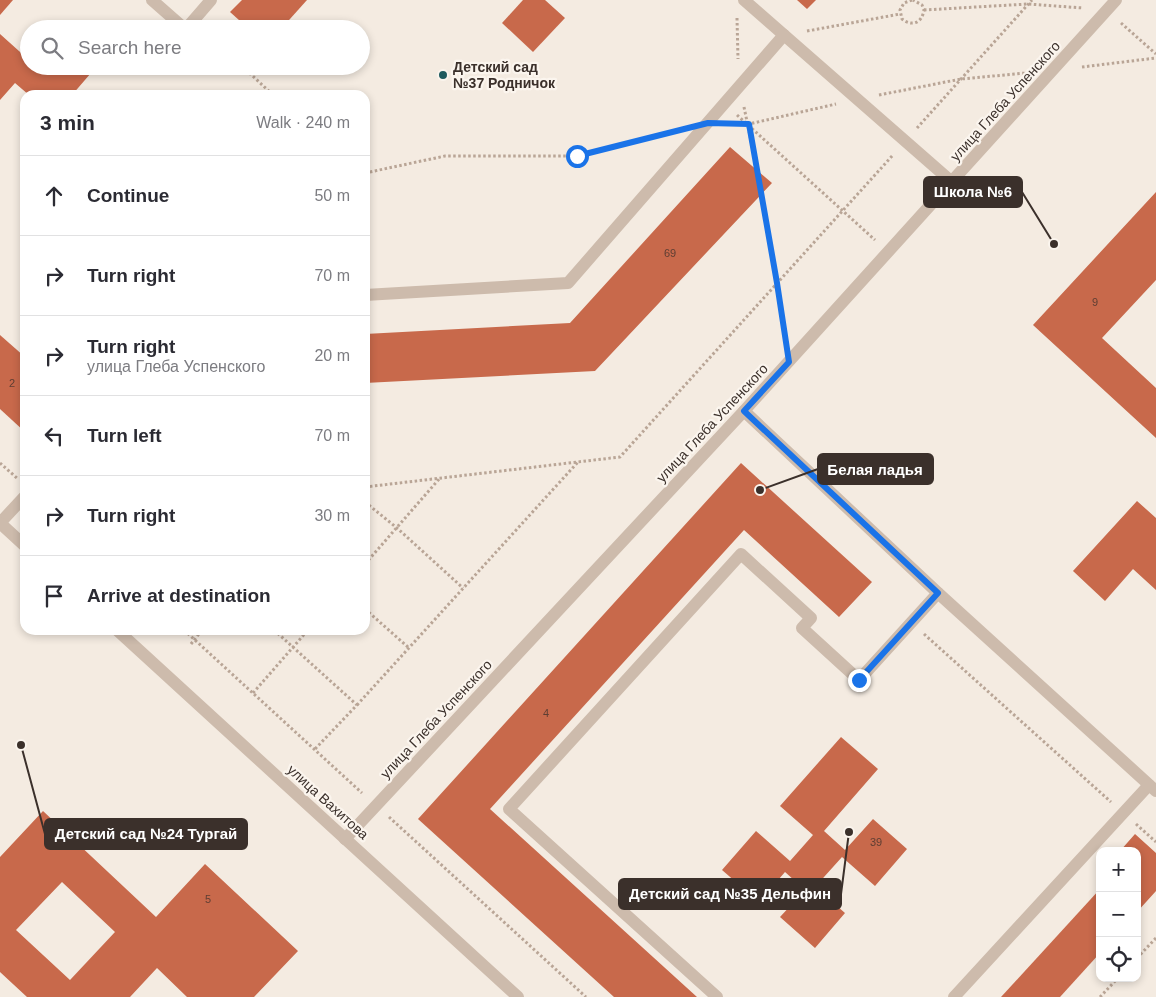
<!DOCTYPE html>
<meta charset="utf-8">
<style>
:root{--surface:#fff;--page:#f7f7f7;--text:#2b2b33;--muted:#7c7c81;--line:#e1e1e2}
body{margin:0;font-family:Arial,sans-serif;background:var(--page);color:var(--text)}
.controls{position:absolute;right:15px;bottom:15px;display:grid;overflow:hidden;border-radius:10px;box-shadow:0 2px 8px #0003}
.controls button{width:45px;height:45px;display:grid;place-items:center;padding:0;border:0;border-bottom:1px solid var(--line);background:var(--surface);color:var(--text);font:25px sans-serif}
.stop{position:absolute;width:15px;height:15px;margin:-11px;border:4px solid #1a73e8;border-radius:50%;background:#fff}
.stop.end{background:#1a73e8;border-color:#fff;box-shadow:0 1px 5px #0008}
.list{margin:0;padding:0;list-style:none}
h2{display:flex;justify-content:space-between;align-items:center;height:65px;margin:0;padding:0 20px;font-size:21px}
h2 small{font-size:16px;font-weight:400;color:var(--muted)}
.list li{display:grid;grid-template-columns:32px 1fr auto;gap:15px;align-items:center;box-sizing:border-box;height:80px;padding:0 20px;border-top:1px solid var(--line)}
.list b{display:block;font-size:19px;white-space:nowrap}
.list p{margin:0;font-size:16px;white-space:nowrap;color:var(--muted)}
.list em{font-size:16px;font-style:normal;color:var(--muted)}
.icon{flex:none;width:28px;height:28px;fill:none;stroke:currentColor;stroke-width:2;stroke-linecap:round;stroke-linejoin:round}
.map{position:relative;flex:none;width:1156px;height:997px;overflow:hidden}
.search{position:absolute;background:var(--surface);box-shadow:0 2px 8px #0003;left:20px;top:20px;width:350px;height:55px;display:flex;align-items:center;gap:12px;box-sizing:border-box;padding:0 18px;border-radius:28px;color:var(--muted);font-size:19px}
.panel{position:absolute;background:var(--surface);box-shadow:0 2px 8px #0003;left:20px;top:90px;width:350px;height:545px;border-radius:15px}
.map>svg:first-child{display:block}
</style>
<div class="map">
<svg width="1156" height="997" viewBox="0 0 1156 997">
<rect width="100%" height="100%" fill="#f4ebe1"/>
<g fill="#c8694b" fill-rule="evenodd">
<polygon points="0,0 13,0 0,15"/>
<polygon points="242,0 307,0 281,29 249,29 230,12"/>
<polygon points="523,0 545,0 565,18 533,52 502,23"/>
<polygon points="797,0 816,0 807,9"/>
<polygon points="0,34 29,60 29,66 97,66 72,95 29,95 15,83 0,100"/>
<polygon points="730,147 772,183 595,371 365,383 365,334 570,323"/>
<polygon points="1156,192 1156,280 1102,338 1156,388 1156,438 1033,325"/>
<polygon points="0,335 25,357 25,432 0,409"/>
<polygon points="741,463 872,582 839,617 744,530 490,809 697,997 614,997 418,819"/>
<polygon points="1137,501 1156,518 1156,590 1133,569 1105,601 1073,571"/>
<polygon points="841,737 878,769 824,831 845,850 873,819 907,849 875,886 842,857 815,887 845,913 815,948 780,917 805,890 785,872 759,902 722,870 756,831 790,861 813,835 780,806"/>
<path d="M43,811L156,917L205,864L298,951L254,997H187L157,968L130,997H27L0,972V857ZM62,882L115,932L70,980L16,930Z"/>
<polygon points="1135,834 1156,853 1156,891 1137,912 1137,851 1120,851"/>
<polygon points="1100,889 1100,953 1060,997 1001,997"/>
</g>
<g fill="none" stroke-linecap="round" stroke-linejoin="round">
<g stroke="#b9a596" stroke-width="3" stroke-dasharray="2.5 2.5" stroke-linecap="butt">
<path d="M912,0L904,3L900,10L902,19C912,27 922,23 924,10L922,5L913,0"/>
<polyline points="924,10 1028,4 1083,8"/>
<polyline points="737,18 738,59"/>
<polyline points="1121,23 1156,54"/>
<polyline points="807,31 900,14"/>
<polyline points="242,66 273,95"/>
<polyline points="1082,67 1156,58"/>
<polyline points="879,95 961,79 1026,73"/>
<polyline points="744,107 761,189 785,339"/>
<polyline points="737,115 875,240"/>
<polyline points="732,123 749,124 836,104"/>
<polyline points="917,128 1032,0"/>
<polyline points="365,173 445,156 577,156 674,131"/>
<polyline points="0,463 18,479"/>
<polyline points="365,487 620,457 893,155"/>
<polyline points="365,502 397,528 463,588"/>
<polyline points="365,564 440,478"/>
<polyline points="365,609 409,648"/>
<polyline points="184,630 362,793"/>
<polyline points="274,630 357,705 315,749"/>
<polyline points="924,634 1111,802"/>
<polyline points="191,644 202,630"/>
<polyline points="253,693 308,630"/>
<polyline points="357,705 578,462"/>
<polyline points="389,817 586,997"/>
<polyline points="1136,824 1156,842"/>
<polyline points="1137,958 1156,938"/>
<polyline points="1100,997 1118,978"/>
</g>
<g stroke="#cdbbac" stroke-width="12">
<polyline points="152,0 185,29"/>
<polyline points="744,0 952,182"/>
<polyline points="186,29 211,0"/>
<polyline points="365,295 568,283 784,35"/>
<polyline points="0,523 25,496"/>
<polyline points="717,997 509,809 741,554 811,618 802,628 859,680 938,593"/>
<polyline points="954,997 1149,785"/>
</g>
<g stroke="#cdbbac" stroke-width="12">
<polyline points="744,411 938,593 1156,791"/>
<polyline points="0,523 25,546"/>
<polyline points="117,630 518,997"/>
<polyline points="345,839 744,411 1116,0"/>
</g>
</g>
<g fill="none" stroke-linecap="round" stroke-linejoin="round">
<polyline stroke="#1a73e8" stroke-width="6" points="577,156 708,123 749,124 777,283 789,362 744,411 938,593 859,680"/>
</g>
<circle fill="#1f5a5e" stroke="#fbf5ee" stroke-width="2" cx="443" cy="75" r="5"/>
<g text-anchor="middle" stroke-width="4.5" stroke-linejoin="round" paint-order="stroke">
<g font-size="11" fill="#5e3e33">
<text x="670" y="257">69</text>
<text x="1095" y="306">9</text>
<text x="12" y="387">2</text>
<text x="546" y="717">4</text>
<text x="876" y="846">39</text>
<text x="208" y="903">5</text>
</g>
<g font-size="14" font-weight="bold" fill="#3b302b" stroke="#fbf5ee" text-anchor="start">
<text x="453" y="72">Детский сад<tspan x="453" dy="16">№37 Родничок</tspan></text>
</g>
<g font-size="14" fill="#3b302b" stroke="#fbf5ee">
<text transform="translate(1005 101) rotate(-48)" y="5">улица Глеба Успенского</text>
<text transform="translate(712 423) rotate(-47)" y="5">улица Глеба Успенского</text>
<text transform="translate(436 719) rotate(-47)" y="5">улица Глеба Успенского</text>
<text transform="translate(328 802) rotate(42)" y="5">улица Вахитова</text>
</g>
</g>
<path fill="none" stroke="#3b302b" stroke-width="2" d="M1054 244L1022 192M760 490L818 469M21 745L45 834M849 832L841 894"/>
<g fill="#3b302b" stroke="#fbf5ee" stroke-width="2">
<circle cx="1054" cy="244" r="5"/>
<circle cx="760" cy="490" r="5"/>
<circle cx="21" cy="745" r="5"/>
<circle cx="849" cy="832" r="5"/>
</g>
<g fill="#3b302b" stroke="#3b302b" stroke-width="2">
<rect x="924" y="177" width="98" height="30" rx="5"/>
<rect x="818" y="454" width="115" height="30" rx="5"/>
<rect x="45" y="819" width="202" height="30" rx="5"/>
<rect x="619" y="879" width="222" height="30" rx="5"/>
</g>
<g font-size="15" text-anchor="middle" font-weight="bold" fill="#fff">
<text x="973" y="197">Школа №6</text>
<text x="875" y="475">Белая ладья</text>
<text x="146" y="839">Детский сад №24 Тургай</text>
<text x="730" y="899">Детский сад №35 Дельфин</text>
</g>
</svg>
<div class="controls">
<button>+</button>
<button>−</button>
<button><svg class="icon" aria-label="locate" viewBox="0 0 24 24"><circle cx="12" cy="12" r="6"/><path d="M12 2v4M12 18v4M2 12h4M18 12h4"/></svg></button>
</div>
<div class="stop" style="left:577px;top:156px"></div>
<div class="stop end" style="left:859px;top:680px"></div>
<div class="search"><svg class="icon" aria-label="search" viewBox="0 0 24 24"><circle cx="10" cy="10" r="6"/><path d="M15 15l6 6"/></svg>Search here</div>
<section class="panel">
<h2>3 min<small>Walk · 240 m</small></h2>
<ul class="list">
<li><svg class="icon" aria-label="ahead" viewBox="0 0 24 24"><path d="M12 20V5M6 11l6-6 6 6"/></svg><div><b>Continue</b></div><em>50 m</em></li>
<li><svg class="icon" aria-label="right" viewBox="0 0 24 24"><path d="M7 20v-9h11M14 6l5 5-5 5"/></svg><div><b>Turn right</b></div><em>70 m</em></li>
<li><svg class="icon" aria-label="right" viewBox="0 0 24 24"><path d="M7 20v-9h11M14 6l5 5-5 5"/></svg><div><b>Turn right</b><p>улица Глеба Успенского</p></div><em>20 m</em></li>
<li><svg class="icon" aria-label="left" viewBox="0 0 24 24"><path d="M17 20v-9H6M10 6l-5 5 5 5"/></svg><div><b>Turn left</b></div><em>70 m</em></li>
<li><svg class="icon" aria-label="right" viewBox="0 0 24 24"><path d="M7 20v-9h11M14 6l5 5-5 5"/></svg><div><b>Turn right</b></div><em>30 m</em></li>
<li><svg class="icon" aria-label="arrive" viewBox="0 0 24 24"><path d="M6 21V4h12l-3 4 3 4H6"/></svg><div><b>Arrive at destination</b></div></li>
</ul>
</section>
</div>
